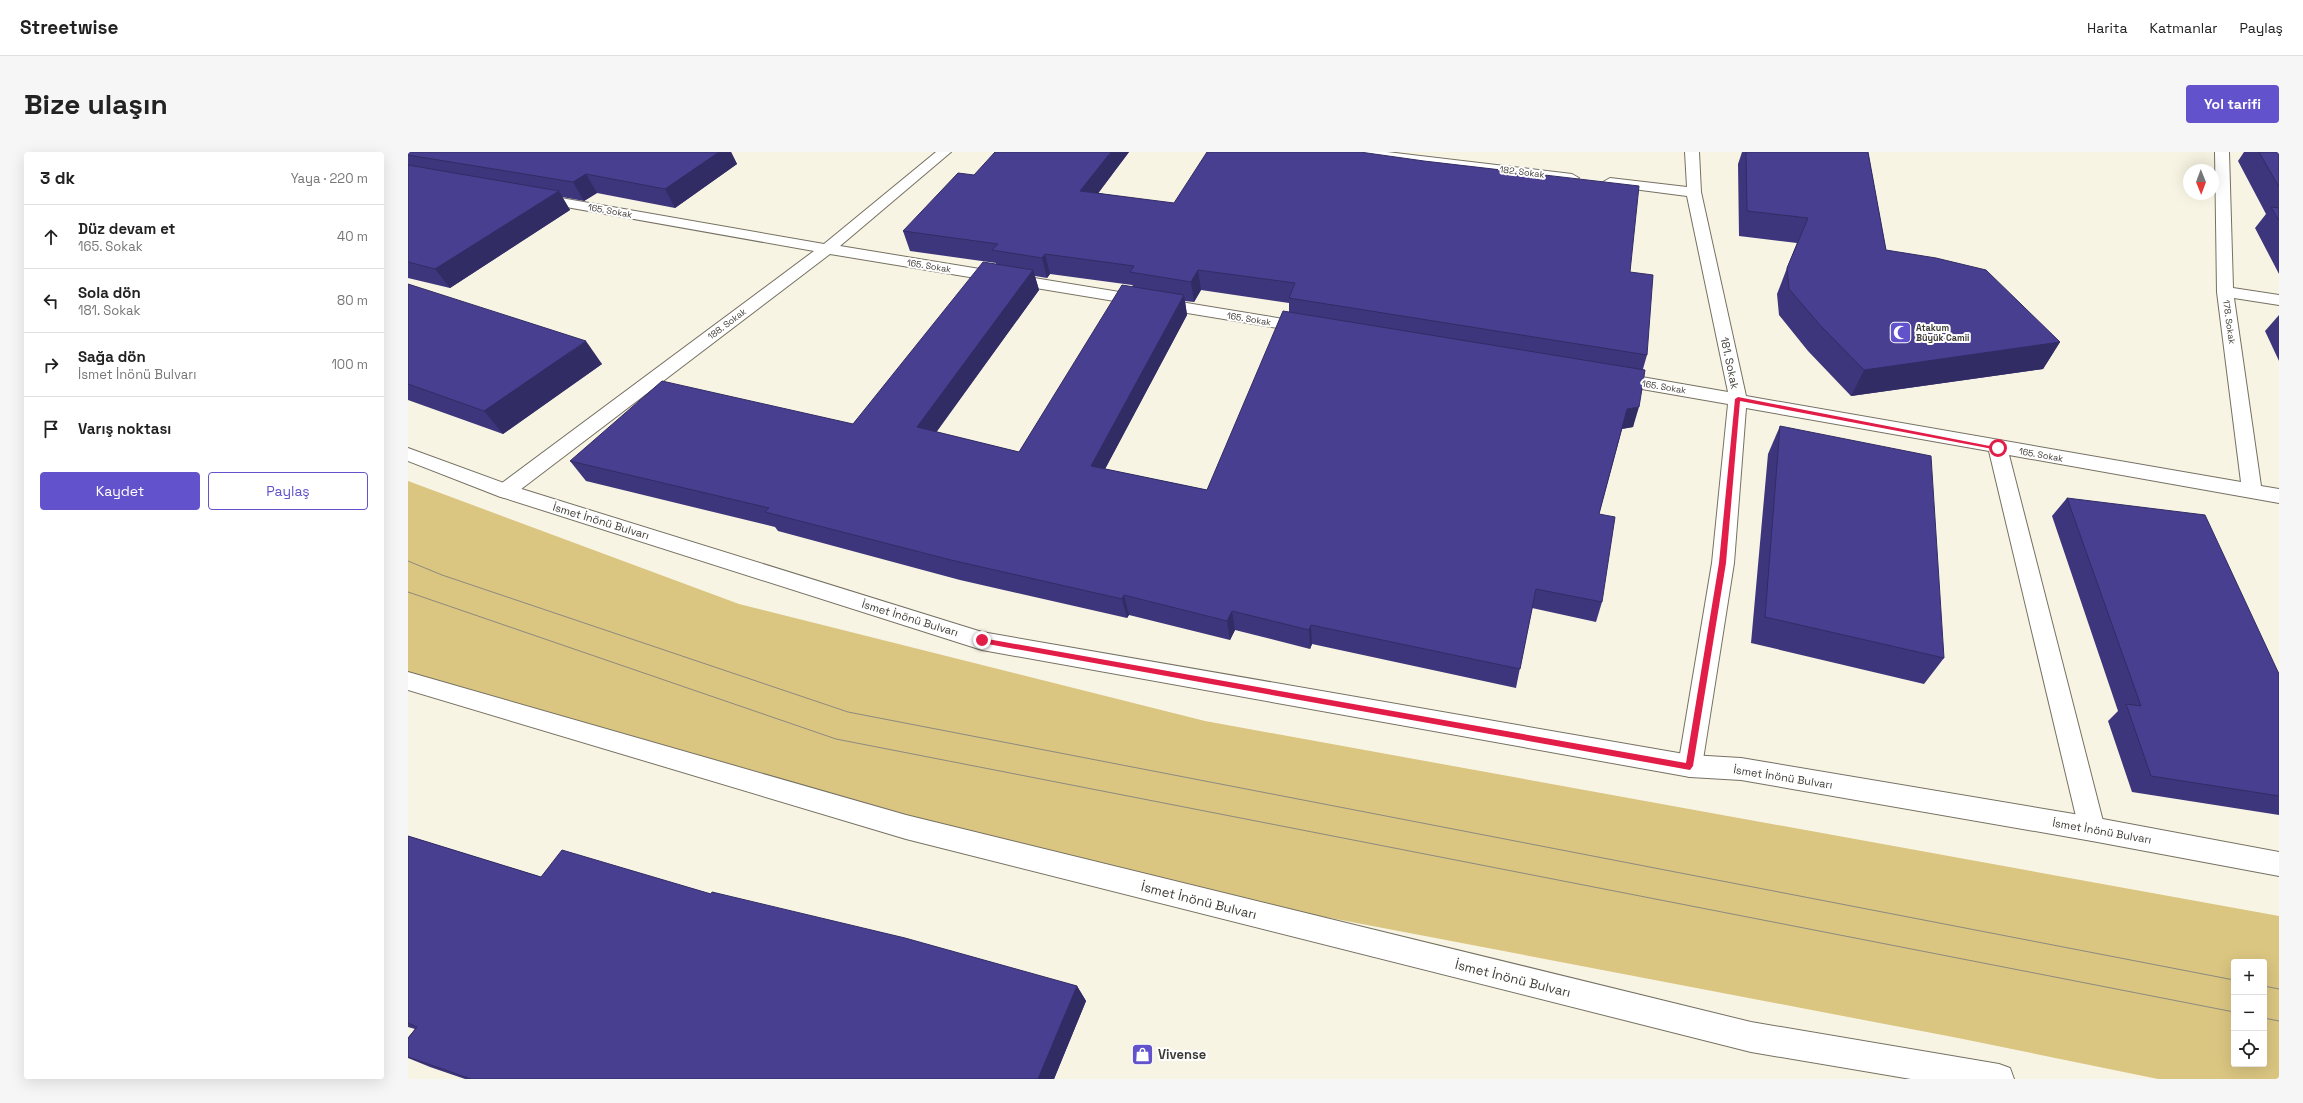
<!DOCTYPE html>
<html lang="tr">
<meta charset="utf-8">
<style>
:root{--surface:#fff;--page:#f6f6f6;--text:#222;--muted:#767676;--line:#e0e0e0;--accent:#6252cb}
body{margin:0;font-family:"Space Grotesk",sans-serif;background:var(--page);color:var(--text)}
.controls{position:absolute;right:12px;bottom:12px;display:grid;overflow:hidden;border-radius:4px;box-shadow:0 4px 16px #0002}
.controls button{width:36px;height:36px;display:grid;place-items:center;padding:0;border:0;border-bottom:1px solid var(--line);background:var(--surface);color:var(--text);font:20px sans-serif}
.compass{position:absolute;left:1775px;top:12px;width:36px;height:36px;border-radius:50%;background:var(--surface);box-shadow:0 4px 16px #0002;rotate:179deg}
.stop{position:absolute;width:12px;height:12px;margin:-9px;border:3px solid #e11d48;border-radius:50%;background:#fff}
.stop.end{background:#e11d48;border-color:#fff;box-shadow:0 1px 4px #0008}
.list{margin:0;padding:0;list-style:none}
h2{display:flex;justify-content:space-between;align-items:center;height:52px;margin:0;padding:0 16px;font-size:17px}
h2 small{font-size:13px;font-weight:400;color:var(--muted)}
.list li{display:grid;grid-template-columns:26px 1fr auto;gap:12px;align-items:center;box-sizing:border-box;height:64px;padding:0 16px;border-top:1px solid var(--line)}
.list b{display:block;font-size:15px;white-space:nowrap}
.list p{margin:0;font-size:13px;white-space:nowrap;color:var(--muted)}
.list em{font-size:13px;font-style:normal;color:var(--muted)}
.actions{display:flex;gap:8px;padding:12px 16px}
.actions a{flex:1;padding:9px 0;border:1px solid var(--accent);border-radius:4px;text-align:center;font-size:14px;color:var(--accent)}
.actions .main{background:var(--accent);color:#fff}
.icon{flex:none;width:22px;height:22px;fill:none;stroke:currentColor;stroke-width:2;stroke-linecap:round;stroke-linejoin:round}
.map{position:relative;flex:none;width:1871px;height:927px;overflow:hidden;border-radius:4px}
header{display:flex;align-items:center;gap:24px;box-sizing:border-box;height:56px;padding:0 20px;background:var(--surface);border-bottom:1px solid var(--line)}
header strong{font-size:19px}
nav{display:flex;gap:22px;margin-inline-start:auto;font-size:14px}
.intro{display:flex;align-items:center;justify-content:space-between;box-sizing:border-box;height:96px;padding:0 24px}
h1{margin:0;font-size:28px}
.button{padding:10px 18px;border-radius:4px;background:var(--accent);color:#fff;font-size:14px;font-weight:700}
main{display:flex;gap:24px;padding:0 24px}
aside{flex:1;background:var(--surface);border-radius:4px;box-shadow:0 4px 16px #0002}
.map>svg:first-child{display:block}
</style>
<header>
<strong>Streetwise</strong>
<nav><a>Harita</a><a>Katmanlar</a><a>Paylaş</a></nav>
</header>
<div class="intro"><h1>Bize ulaşın</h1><a class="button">Yol tarifi</a></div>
<main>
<aside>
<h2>3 dk<small>Yaya · 220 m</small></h2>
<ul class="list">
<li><svg class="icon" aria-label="ahead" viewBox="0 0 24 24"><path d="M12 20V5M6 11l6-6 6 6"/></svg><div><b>Düz devam et</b><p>165. Sokak</p></div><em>40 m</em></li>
<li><svg class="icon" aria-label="left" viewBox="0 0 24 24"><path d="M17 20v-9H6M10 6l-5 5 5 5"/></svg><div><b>Sola dön</b><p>181. Sokak</p></div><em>80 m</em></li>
<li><svg class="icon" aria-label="right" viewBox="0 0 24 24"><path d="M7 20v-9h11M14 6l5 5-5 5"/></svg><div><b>Sağa dön</b><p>İsmet İnönü Bulvarı</p></div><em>100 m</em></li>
<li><svg class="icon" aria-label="arrive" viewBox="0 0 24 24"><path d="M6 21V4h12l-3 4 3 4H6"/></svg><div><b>Varış noktası</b></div></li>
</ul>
<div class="actions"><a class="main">Kaydet</a><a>Paylaş</a></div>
</aside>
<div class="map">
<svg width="1871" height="927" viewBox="0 0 1871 927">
<rect width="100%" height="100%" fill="#f8f4e3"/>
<path fill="#dac581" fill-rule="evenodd" d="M0,329L331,452L797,569L1871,764V927H1750L1550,886L520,689L0,527ZM1826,810H1856V912H1826Z"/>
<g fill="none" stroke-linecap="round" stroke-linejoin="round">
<defs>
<g id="minor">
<polygon points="528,0 543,0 432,94 900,171 906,172 908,176 906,180 900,181 422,102 104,344 97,346 90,344 87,339 90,334 406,99 130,50 125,49 123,46 125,43 130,42 416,92"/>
<polygon points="936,0 979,0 1164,22 1171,26 1164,30 943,4"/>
<polygon points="1277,0 1291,0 1293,40 1338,244 1833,330 1809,140 1807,0 1821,0 1825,136 1871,143 1871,153 1826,146 1853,334 1871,337 1871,351 1601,303 1697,677 1693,685 1684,689 1675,685 1671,677 1581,299 1338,256 1326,411 1294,614 1291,622 1282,625 1273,622 1270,614 1304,411 1320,252 1205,232 1199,230 1196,226 1199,222 1205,220 1320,240 1279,44 1202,34 1195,30 1202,26 1279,35"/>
</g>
<g id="major">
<polygon points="0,296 104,334 574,480 1282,603 1333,606 1684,665 1871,700 1871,724 1684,689 1333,628 1282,625 574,498 90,344 0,309"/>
<polygon points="0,520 498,663 1343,870 1591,912 1602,916 1606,927 1503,927 1343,900 498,687 0,538"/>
</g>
</defs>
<use href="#minor" stroke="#767163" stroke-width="2"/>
<use href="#major" stroke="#767163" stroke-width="2"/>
<use href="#minor" fill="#fff" fill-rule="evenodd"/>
<use href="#major" fill="#fff" fill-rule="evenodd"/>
<g stroke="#8d8a7f" stroke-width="1">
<polyline points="0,409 34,423 440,560 1826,828"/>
<polyline points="0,440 428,587 1826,860"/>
<polyline points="1856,834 1871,837"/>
<polyline points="1856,866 1871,869"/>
</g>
</g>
<g fill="#3e367c" fill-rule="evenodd">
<polygon points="0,0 323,0 329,12 267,56 189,41 176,49 154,45 162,58 42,136 0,126"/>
<path d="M721,0L690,41L1222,120L1239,203L1235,217L1225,275L1214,277L1191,362L1194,450L1188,470L1124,456L1108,536L904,492L902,497L827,478L822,488L721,463L719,466L552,428L370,379L367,375L178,329L162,309L445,272L588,112V111L502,99L495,79L566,23ZM642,122L724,133L725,134L611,300L528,280L631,138L627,124L639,126ZM793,138L881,151V160L799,338L697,317L779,163L777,149L786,150Z"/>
<polygon points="1334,0 1460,0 1478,98 1652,190 1635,217 1443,244 1400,199 1371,163 1369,142 1379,116 1389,91 1331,84 1330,12"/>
<polygon points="1836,0 1871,0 1871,122 1847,76 1858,62 1830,9"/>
<polygon points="0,132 194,212 95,282 0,248"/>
<polygon points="1871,163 1871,209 1857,179"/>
<polygon points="1372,274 1536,506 1516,532 1343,491 1360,302"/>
<polygon points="1659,346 1871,522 1871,663 1724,640 1700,569 1710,559 1644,364"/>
<polygon points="0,684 133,725 303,742 669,834 678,849 646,927 57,927 22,915 0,906 0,886 7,877 0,875"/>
</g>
<g fill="#322c65">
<polygon points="311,0 323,0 329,12 267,56 257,37"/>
<polygon points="703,0 721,0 677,59 672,39"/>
<polygon points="178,22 189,41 176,49 165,30"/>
<polygon points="151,39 162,58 42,136 27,117"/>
<polygon points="637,102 642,122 639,126 634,106"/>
<polygon points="625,118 631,138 517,296 509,275"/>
<polygon points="790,118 793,138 786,150 783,130"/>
<polygon points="776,143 779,163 688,334 683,314"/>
<polygon points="178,189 194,212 95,282 76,259"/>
<polygon points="1652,190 1635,217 1443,244 1456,218"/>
<polygon points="1231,255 1225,275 1213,277 1219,257"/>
<polygon points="716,443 721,463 719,466 714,447"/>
<polygon points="824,459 827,478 822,488 819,469"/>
<polygon points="903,473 904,492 902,497 901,478"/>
<polygon points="669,834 678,849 646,927 630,927"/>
</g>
<g fill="#483f90" stroke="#322c65">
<polygon points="0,0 311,0 257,37 178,22 165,30 0,3"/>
<polygon points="587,0 703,0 672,39 766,51 799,0 952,0 1016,9 1231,34 1222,120 1245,123 1239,203 881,146 887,131 790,118 783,130 722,120 726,114 637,102 634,106 584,98 590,92 495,79 550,21 566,23"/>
<polygon points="1338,0 1460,0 1478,98 1528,106 1578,118 1652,190 1456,218 1411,172 1381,137 1379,116 1400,66 1339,59"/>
<polygon points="1851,0 1871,0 1871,35"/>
<polygon points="0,13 151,39 27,117 0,110"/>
<polygon points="1863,55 1871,56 1871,69"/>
<polygon points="575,110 625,118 509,275 611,300 714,133 776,143 683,314 799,338 875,159 1237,218 1231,255 1219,257 1191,362 1207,365 1194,450 1128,437 1112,517 903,473 901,478 824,459 819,469 716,443 714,447 543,408 357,360 361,356 162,309 254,229 445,272"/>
<polygon points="0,132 178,189 76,259 0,232"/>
<polygon points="1372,274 1523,304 1536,506 1357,465"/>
<polygon points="1659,346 1797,363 1871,522 1871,644 1743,624 1718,552 1733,554"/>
<polygon points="0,684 133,725 154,698 303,742 304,740 497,786 669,834 630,927 63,927 0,905 0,886 9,875 0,871"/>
</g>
<polygon fill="#e11d48" points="1330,245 1592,296 1590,298 1332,249 1318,411 1285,614 1282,618 574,491 571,488 574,486 1278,611 1311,411 1327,247"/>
<defs>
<symbol id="mosque-square" viewBox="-11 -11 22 22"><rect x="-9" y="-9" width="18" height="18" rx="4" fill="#6252cb" stroke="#fff"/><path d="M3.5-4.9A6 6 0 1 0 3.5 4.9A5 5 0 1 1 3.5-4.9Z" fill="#fff"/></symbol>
<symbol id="shop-square" viewBox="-11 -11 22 22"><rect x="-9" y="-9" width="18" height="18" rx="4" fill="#6252cb" stroke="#fff"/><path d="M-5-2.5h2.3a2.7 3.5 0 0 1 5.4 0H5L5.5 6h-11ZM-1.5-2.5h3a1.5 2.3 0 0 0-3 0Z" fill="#fff"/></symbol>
</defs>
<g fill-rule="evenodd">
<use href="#mosque-square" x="1480" y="168" width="25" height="25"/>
<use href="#shop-square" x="722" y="890" width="25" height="25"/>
</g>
<g text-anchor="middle" stroke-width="4" stroke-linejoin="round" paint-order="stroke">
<g font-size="9" fill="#3d3b35" stroke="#fff">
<text transform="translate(1114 20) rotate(7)" y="3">182. Sokak</text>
<text transform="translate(202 59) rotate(10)" y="3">165. Sokak</text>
<text transform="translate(521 114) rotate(9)" y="3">165. Sokak</text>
<text transform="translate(841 167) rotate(9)" y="3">165. Sokak</text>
<text transform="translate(1821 170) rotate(82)" y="3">178. Sokak</text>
<text transform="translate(319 172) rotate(-37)" y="3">188. Sokak</text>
<text transform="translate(1256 235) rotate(9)" y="3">165. Sokak</text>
<text transform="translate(1633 303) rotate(10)" y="3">165. Sokak</text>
</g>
<g font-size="9" font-weight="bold" fill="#3d3b35" stroke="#fff" text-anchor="start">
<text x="1508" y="179">Atakum<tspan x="1508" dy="10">Büyük Camii</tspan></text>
</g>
<g font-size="11" fill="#3d3b35" stroke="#fff">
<text transform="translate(1322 211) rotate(78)" y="4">181. Sokak</text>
<text transform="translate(193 369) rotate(17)" y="4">İsmet İnönü Bulvarı</text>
<text transform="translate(502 466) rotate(17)" y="4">İsmet İnönü Bulvarı</text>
<text transform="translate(1375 625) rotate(9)" y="4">İsmet İnönü Bulvarı</text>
<text transform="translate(1694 679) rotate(10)" y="4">İsmet İnönü Bulvarı</text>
</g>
<g font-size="13" fill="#3d3b35" stroke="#fff">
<text transform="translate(791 748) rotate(14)" y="5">İsmet İnönü Bulvarı</text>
<text transform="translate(1105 826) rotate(14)" y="5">İsmet İnönü Bulvarı</text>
</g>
<g font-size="13" font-weight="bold" fill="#3d3b35" stroke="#fff" text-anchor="start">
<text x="750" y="907">Vivense</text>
</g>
</g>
</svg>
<div class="controls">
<button>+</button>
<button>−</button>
<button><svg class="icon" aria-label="locate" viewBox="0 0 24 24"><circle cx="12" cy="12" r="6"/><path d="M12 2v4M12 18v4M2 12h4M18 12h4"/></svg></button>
</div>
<svg class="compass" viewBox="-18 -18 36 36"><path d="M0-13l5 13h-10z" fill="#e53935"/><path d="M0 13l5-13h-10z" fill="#767676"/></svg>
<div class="stop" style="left:1590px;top:296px"></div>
<div class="stop end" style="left:574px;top:488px"></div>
</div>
</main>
